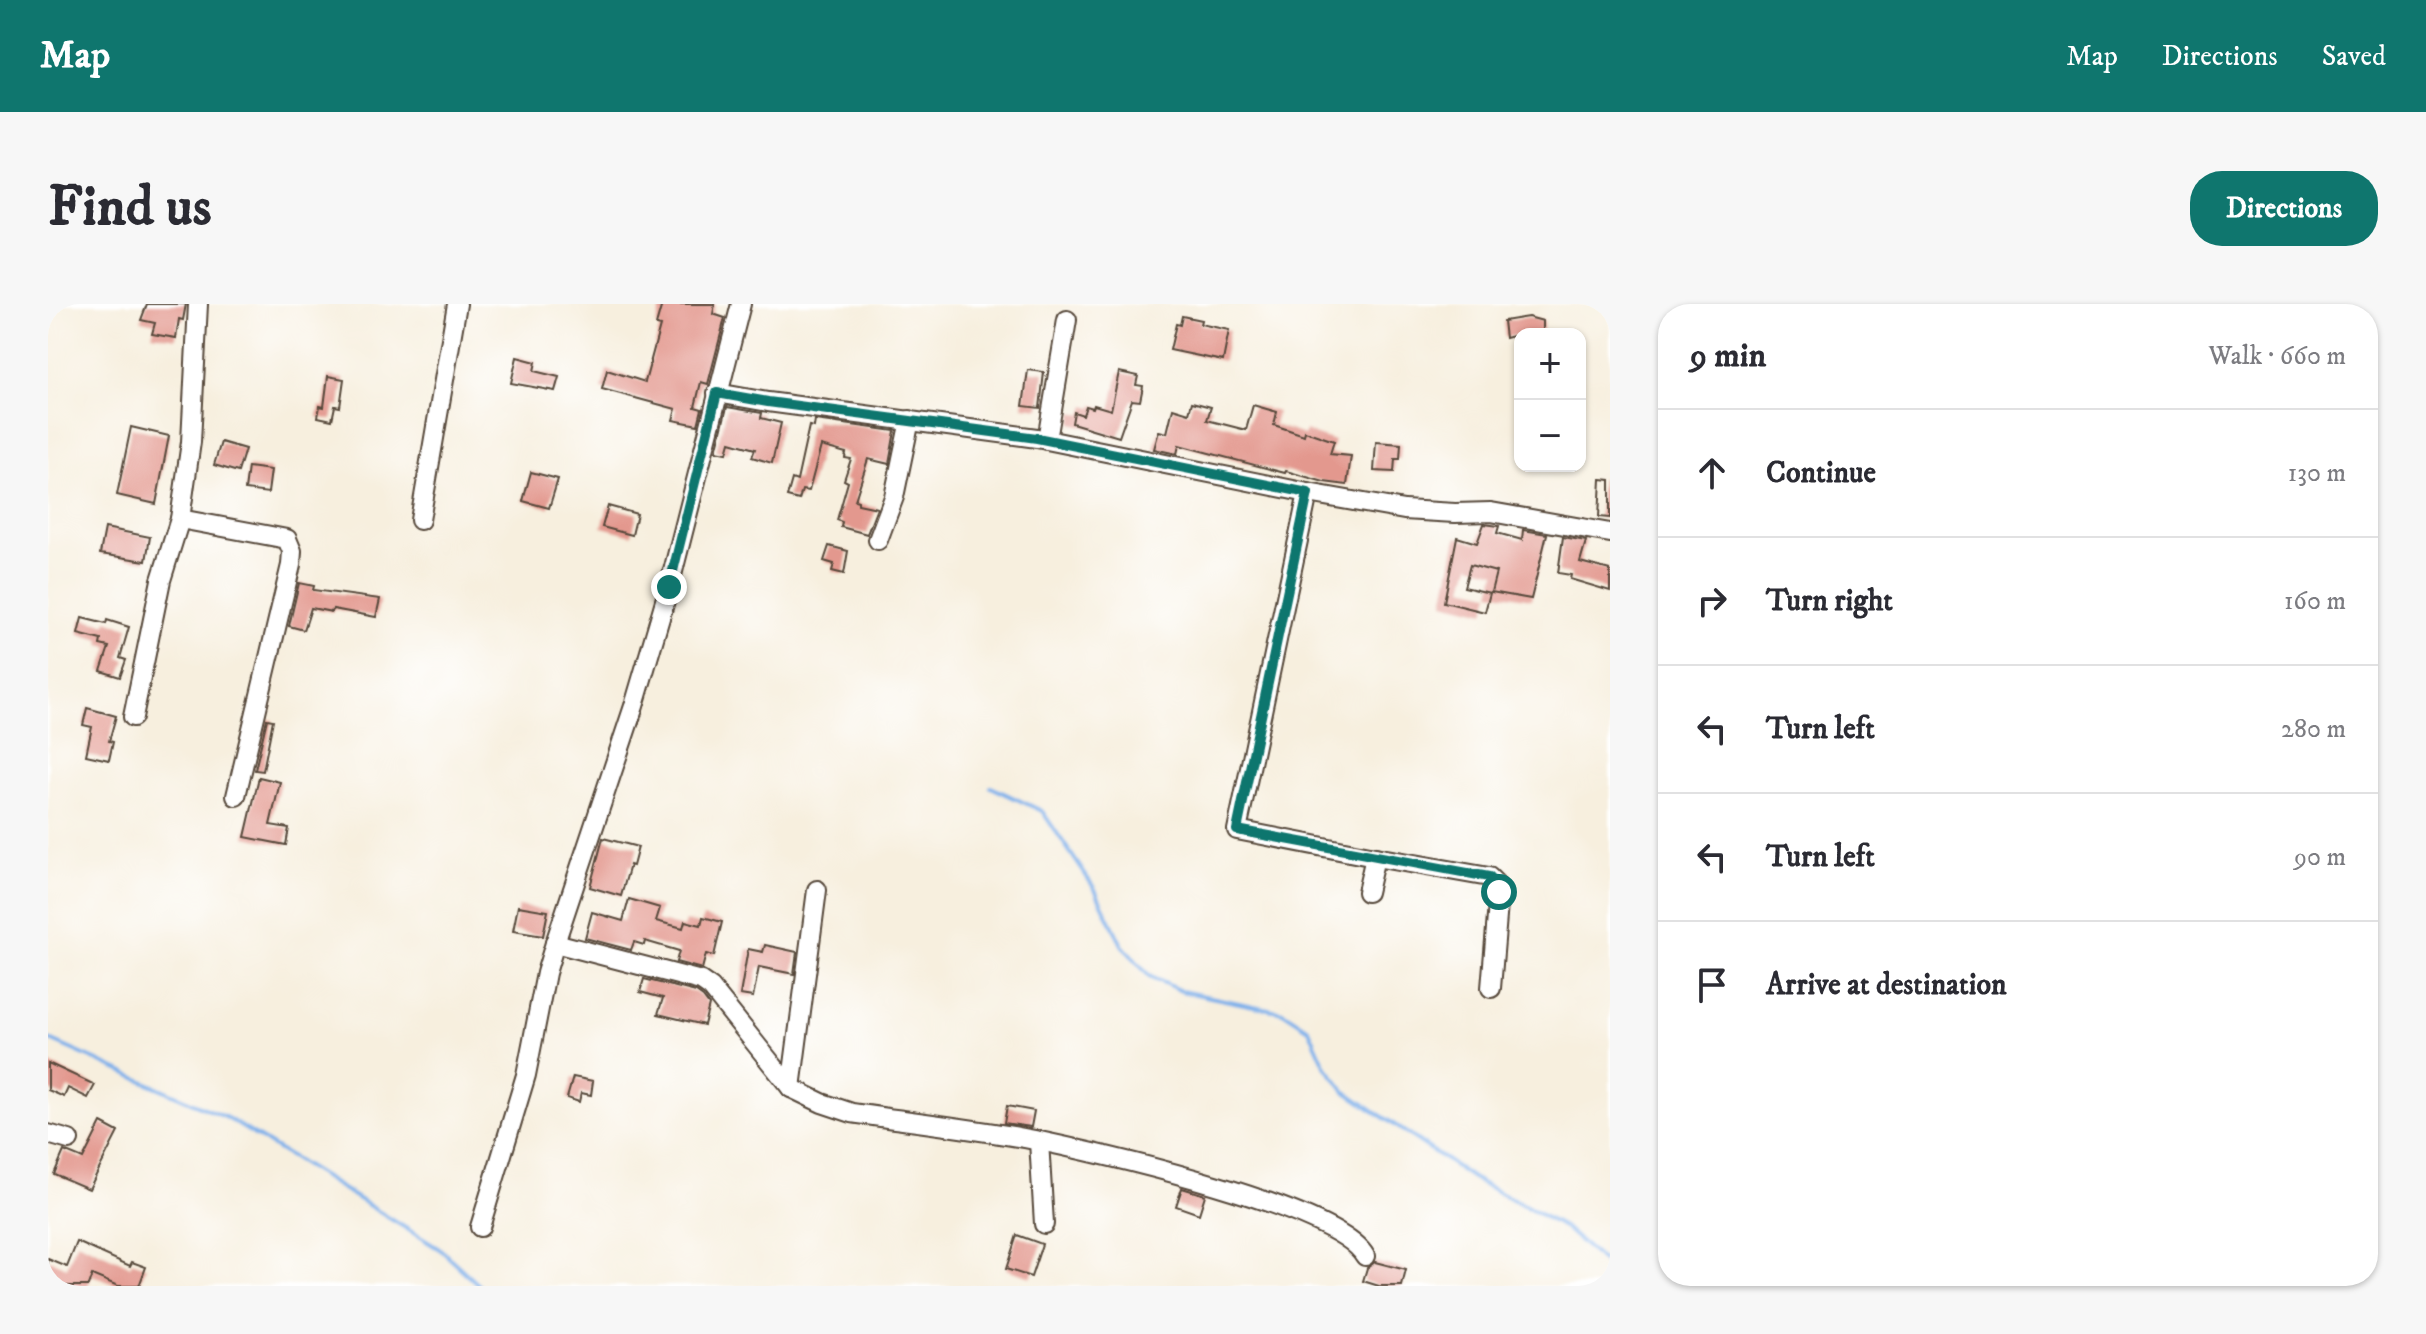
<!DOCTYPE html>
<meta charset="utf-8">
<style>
:root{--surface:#fff;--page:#f7f7f7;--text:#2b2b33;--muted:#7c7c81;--line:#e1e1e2;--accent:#0f766e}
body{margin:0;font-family:"IM FELL DW Pica",serif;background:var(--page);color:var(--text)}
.controls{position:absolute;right:24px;top:24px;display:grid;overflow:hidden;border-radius:16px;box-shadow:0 2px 6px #0004}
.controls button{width:72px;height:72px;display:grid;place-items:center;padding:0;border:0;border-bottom:2px solid var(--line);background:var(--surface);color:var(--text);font:40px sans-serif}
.stop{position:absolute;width:24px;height:24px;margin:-18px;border:6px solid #0f766e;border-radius:50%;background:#fff}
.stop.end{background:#0f766e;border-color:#fff;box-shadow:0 2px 8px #0008}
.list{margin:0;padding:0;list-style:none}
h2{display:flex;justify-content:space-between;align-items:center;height:104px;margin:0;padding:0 32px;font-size:34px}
h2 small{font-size:26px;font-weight:400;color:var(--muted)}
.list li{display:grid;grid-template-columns:52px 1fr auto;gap:24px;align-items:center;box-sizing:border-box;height:128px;padding:0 32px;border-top:2px solid var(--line)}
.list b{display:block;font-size:30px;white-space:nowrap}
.list em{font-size:26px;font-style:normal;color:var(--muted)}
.icon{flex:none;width:44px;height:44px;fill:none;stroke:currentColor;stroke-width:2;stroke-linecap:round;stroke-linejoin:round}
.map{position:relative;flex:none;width:1562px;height:982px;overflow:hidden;border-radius:32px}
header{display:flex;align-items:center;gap:48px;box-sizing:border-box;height:112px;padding:0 40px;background:var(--accent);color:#fff}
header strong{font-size:38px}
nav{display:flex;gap:44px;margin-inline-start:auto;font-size:28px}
.intro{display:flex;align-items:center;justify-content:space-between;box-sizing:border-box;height:192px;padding:0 48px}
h1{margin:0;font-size:56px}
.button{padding:20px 36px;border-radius:32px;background:var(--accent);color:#fff;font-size:28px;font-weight:700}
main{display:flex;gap:48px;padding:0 48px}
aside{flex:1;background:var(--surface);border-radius:32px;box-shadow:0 2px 6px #0004}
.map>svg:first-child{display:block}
</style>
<header>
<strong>Map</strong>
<nav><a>Map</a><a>Directions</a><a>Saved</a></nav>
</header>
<div class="intro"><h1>Find us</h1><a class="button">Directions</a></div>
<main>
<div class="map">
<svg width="1562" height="982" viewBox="0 0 1562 982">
<rect width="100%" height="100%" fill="#fff"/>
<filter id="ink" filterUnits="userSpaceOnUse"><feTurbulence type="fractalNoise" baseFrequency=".0125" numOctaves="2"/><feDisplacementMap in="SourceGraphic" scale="16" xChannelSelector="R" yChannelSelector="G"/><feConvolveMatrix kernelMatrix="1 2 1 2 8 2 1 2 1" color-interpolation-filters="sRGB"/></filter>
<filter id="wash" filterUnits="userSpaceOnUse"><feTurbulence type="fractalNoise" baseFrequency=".006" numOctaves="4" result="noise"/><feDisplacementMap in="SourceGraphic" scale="32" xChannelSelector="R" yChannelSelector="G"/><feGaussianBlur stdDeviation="1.8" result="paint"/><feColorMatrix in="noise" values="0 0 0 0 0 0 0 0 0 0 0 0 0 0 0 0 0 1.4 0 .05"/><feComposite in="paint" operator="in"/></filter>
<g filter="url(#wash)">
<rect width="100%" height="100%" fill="#f7efde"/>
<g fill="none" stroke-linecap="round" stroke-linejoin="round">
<g stroke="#7eb0ea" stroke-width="4">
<polyline points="943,483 994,507 1047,585 1074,641 1101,672 1133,687 1235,708 1261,725 1277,761 1297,787 1424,874 1517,924 1562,964"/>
<polyline points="0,735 179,814 393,946 432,982"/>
</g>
</g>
<g id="blocks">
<g fill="#e3988e">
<polygon points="99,0 138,0 135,16 131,15 128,34 104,30 107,19 93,16"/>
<polygon points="614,0 667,0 665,10 677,14 660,80 653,78 647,103 654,105 650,121 625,116 628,105 554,85 559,66 597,78 612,22 608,21"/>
<polygon points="1134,12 1153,16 1152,20 1181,26 1175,57 1122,46 1128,20 1132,21"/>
<polygon points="1480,13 1495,17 1495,30 1472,30 1457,34 1455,17"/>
<polygon points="469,53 488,58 486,67 511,73 507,87 463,79"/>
<polygon points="980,66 996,68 992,104 975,102"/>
<polygon points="1071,68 1090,72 1088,81 1095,82 1092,97 1084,96 1071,133 1024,119 1026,108 1035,111 1038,102 1045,104 1046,101 1063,106"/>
<polygon points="280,72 296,75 292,103 287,102 284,116 270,113 272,102 276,103"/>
<polygon points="1144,98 1163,103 1159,116 1198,126 1205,101 1229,108 1226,121 1256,131 1257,127 1286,137 1282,150 1303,152 1299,181 1276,178 1238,167 1237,169 1131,141 1129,150 1106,145 1111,127 1119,129 1125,104 1141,109"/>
<polygon points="679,103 714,109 713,114 733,119 724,159 704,153 707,145 682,138 679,149 668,147"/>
<polygon points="767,116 847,127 841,160 820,155 807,196 810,197 810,200 829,204 819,230 793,223 794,218 789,216 800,178 796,176 803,155 797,154 798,149 773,142 761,187 754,186 751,196 739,193 744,175 749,177 761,122 766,123"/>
<polygon points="83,123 121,132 108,200 69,191"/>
<polygon points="173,138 197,145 190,168 166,161"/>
<polygon points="1328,138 1353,140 1352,155 1347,155 1346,168 1326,167"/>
<polygon points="200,163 223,166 220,189 197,186"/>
<polygon points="483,168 510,175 501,204 475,197"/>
<polygon points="1553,175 1562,176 1562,214 1551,213"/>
<polygon points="560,202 589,210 584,231 554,223"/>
<polygon points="1436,220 1451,222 1449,229 1474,236 1475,226 1499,230 1483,295 1443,288 1448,268 1422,261 1416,283 1442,289 1437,308 1396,298 1409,233 1429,239"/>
<polygon points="57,224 102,233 98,257 52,250"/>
<polygon points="1515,233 1538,237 1532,258 1562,266 1562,287 1522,275 1523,271 1510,269"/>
<polygon points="781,242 800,247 796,270 784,267 786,260 776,257"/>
<polygon points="251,279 266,282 265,286 332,295 328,313 285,305 284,308 263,304 256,326 241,322"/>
<polygon points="34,314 58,320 59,316 81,323 72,354 78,356 72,373 53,367 61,343 52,341 53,336 30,330"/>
<polygon points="39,404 68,412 61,437 65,438 61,456 38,451 44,423 35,421"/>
<polygon points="219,415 225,416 215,467 207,466"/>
<polygon points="211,473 232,478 222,521 241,524 238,541 197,533"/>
<polygon points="555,534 590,543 585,562 582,561 573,592 542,583"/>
<polygon points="581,595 612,604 608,617 635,624 637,617 653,621 655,613 674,618 666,652 658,650 654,665 628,658 631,647 597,637 596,641 586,638 583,646 537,634 544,608 575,617"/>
<polygon points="470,602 500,607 495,632 465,627"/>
<polygon points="717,641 749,648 746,670 711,663 705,693 692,691 700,645 715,648"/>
<polygon points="596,675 648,688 655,693 661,701 656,721 610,710 615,694 592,688"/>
<polygon points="0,759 47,781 40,794 20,784 16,793 0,786"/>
<polygon points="525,773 545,777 543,791 533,789 531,798 519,794"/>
<polygon points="959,802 986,807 983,823 956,819"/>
<polygon points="53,819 70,828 41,885 6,870 16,847 35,855"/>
<polygon points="1134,884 1157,891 1151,910 1128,902"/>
<polygon points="969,931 994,940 983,973 958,965"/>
<polygon points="29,938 82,962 84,958 98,963 91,982 70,982 44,971 40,982 17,982 0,975 0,955 19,963"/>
<polygon points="1327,958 1358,966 1354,982 1331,982 1315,977 1319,964"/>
</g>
</g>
</g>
<g filter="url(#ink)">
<use href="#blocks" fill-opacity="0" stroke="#57483b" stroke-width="2"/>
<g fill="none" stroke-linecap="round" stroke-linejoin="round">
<defs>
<g id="minor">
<polyline points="669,89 720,98 989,134 1260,189 1356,206 1407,209 1443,208 1562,229"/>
<polyline points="999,136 1019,16"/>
<polyline points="1260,189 1189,526 1327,553 1319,588"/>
<polyline points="132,215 239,235 244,247 243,261 188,492"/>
<polyline points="372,216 409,0"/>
<polyline points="830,236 846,193 862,116"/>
<polyline points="85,413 113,276 132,215 143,138 150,0"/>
<polyline points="1327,553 1441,573 1447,579 1451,588 1443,684"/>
<path d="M507,639L653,677L663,684L743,784L774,799L804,809C866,818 930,825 992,837C1053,850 1290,903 1317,952"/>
<polyline points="743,784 769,586"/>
<polyline points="0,830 21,836"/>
<polyline points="991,837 996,920"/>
<polyline points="432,923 478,771 498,669 507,639 586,402 621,283 693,0"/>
</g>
</defs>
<use href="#minor" stroke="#57483b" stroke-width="22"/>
<use href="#minor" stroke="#fff" stroke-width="18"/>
</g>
</g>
<g fill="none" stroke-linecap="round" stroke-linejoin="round" filter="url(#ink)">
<polyline stroke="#0f766e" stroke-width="10" points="621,283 669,89 720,98 989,134 1260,189 1189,526 1441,573 1447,579 1451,588"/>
</g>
</svg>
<div class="controls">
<button>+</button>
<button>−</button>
</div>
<div class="stop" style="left:1451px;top:588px"></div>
<div class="stop end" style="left:621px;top:283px"></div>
</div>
<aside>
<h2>9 min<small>Walk · 660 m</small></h2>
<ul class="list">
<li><svg class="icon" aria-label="ahead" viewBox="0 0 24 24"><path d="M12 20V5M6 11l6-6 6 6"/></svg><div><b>Continue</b></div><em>130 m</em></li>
<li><svg class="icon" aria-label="right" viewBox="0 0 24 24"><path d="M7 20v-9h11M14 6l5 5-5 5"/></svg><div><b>Turn right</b></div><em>160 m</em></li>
<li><svg class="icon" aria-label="left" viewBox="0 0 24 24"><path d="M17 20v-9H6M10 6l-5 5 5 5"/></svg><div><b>Turn left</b></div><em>280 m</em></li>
<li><svg class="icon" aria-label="left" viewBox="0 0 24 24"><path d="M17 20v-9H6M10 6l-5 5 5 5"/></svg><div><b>Turn left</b></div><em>90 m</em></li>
<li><svg class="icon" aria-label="arrive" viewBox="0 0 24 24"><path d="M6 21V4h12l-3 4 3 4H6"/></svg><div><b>Arrive at destination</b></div></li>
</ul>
</aside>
</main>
